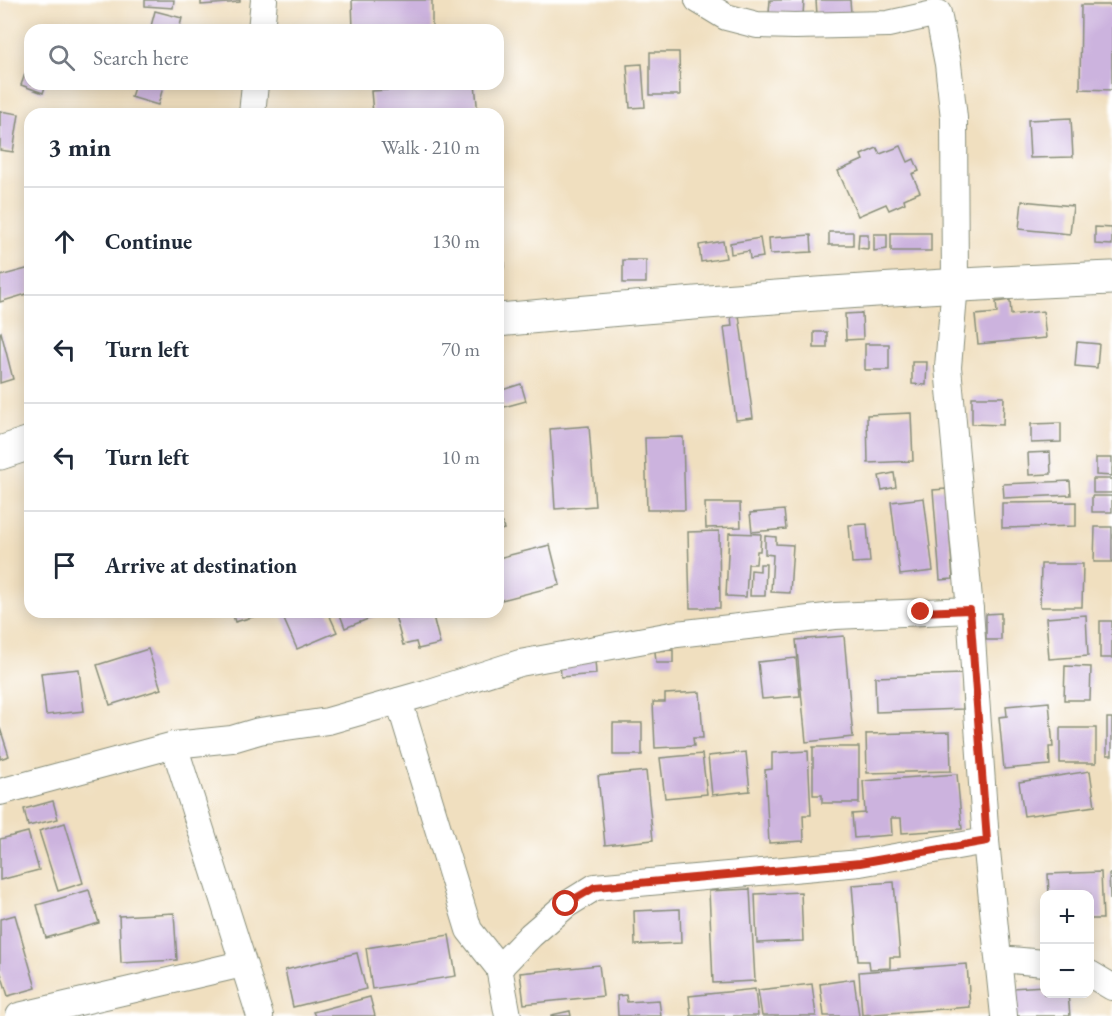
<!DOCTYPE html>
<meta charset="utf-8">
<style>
:root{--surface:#fff;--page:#f6f6f7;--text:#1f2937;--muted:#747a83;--line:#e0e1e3}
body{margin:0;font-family:"EB Garamond",serif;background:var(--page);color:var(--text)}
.controls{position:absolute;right:18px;bottom:18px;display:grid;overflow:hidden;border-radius:12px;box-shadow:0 3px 15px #0003}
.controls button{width:54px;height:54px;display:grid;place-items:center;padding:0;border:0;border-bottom:2px solid var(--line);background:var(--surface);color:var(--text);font:30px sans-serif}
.stop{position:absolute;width:18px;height:18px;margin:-14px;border:4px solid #c8321e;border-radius:50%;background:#fff}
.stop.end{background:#c8321e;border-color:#fff;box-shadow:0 2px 6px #0008}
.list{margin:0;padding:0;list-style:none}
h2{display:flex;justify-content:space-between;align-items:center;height:78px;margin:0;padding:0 24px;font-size:26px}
h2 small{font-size:20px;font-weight:400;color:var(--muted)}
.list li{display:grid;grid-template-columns:39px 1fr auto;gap:18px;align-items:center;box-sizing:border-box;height:108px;padding:0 24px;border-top:2px solid var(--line)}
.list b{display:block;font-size:22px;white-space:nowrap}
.list em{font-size:20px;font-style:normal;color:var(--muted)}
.icon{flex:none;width:33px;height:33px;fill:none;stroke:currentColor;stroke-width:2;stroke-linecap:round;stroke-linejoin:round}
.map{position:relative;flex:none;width:1112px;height:1016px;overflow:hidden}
.search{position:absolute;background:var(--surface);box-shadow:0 3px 15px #0003;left:24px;top:24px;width:480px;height:66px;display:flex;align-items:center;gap:15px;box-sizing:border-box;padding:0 21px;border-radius:18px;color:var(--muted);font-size:22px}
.panel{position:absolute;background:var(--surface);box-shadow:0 3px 15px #0003;left:24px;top:108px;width:480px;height:510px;border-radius:18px}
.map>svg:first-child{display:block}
</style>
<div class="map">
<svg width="1112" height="1016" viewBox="0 0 1112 1016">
<rect width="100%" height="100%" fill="#fff"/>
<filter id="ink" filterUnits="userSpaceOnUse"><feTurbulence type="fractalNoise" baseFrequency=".0167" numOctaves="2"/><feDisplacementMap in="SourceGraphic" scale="12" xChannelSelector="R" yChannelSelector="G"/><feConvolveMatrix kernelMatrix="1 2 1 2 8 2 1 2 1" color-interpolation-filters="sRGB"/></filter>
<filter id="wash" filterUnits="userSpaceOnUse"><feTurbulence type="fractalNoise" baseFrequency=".008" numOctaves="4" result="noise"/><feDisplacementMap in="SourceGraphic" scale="24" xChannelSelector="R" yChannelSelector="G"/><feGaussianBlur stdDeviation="1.35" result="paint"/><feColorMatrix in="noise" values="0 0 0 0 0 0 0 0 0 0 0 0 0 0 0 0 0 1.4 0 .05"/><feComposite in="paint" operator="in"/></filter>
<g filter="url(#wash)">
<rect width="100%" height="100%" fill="#f0dfbf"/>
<g id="blocks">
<g fill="#ccb3de">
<polygon points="145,0 174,0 173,8 145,6"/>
<polygon points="201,0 240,0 240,2 201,5"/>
<polygon points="352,0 432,0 432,30 353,30"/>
<polygon points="770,0 804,0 803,15 769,13"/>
<polygon points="816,0 850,0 851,13 817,15"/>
<polygon points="1081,5 1112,5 1112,90 1080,89"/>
<polygon points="155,11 182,18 179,30 150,30"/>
<polygon points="650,52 679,52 680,95 650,95"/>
<polygon points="30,60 30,84 46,84 43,93 21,85"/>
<polygon points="642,64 645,107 630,108 627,65"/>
<polygon points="135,84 164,84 158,105 131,97"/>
<polygon points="403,84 475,84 478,114 373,114 371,91 404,89"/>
<polygon points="0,111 19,114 13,152 0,150"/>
<polygon points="1071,118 1073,157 1030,158 1028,120"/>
<polygon points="901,146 908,162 914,159 919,171 912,174 920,192 904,199 905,203 889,210 886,204 858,216 838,171 863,160 861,155 877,148 880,154"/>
<polygon points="1022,201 1073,206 1070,234 1019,229"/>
<polygon points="1095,227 1112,228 1112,245 1095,244"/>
<rect x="829" y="232" width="24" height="13"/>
<rect x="891" y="233" width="40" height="18"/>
<polygon points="859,234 868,234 868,249 858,248"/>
<polygon points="874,234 887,234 887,249 874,251"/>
<polygon points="811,235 812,252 770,254 769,238"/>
<polygon points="760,238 763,257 750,259 749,251 731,254 730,243"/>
<polygon points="723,241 726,258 701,262 699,245"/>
<rect x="623" y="260" width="23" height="23"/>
<polygon points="498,261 505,263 502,275 498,274"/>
<polygon points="30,268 30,293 0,302 0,276"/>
<polygon points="1010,300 1011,315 1043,311 1046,338 978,344 975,315 997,313 996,302"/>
<polygon points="862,313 863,339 846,340 845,314"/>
<polygon points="739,315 753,418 736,420 724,327 732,326 731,316"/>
<polygon points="1,332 13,379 0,383 0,333"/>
<rect x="814" y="332" width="13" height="16"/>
<polygon points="1077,342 1099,344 1097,368 1075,366"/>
<rect x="865" y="344" width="24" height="26"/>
<polygon points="912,362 927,362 926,385 912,384"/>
<polygon points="521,384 526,401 504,407 499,391"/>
<polygon points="972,397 1004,397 1003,425 972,424"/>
<polygon points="911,413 913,461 868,463 867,415"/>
<polygon points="1061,423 1061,442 1031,443 1031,424"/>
<polygon points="589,426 595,506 555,509 550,429"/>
<polygon points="683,437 685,510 647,510 645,438"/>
<polygon points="1050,452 1051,474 1029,475 1028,453"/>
<polygon points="1096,458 1112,458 1112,476 1096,475"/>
<polygon points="894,473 896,487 882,490 879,476"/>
<rect x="1093" y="479" width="19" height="14"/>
<polygon points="1070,481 1071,495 1004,498 1003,484"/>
<polygon points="946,489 953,579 940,580 933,490"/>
<rect x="1092" y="496" width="20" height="16"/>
<polygon points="924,498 933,571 900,575 891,502"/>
<polygon points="1076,502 1076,526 1002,528 1002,503"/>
<polygon points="705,503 740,503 741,527 706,528"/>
<polygon points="784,510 786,529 752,532 750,513"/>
<polygon points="498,512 504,529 498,531"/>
<polygon points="867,524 870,562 852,563 849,525"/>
<polygon points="1095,527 1112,527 1112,562 1094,562"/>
<polygon points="719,531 720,608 690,608 688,532"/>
<polygon points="729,533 761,534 760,551 757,551 756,564 748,564 746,597 726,596"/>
<polygon points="765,536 776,537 776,544 793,545 790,593 771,592 773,555 765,554"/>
<polygon points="550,545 560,585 498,601 498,558"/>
<polygon points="760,564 766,564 765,596 750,596 751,570 760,571"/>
<polygon points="1041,564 1083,564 1082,607 1040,607"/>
<polygon points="232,612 266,612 266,613 235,622"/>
<polygon points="291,612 328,612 337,632 297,649 282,615"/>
<polygon points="339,612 386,612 345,628"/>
<polygon points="394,612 432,612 440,644 418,649 416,642 403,645"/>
<polygon points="1001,613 1001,640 986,640 986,614"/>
<polygon points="1086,615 1088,656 1049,659 1046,618"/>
<rect x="1100" y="621" width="12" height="37"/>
<polygon points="844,636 853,737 806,742 796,640"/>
<polygon points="148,649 161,689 110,705 97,665"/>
<polygon points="673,650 673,663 656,663 655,651"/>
<polygon points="796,658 800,696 762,699 758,662"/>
<polygon points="595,659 596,674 561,677 560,662"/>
<polygon points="1065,666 1091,667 1090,700 1064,700"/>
<polygon points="79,669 84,711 46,715 41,673"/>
<polygon points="962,674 963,709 876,712 875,677"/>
<polygon points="700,692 703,738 693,738 694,746 655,748 653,702 665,702 665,694"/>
<polygon points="1049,702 1053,747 1049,747 1050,765 1004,769 999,717 1007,716 1006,706"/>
<rect x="1107" y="718" width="5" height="37"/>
<rect x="613" y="723" width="29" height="32"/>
<polygon points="0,728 9,756 0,759"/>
<rect x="1060" y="728" width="36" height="35"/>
<polygon points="950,732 951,771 867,773 866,734"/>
<polygon points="813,747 859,747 859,803 822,803 822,795 813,795"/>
<polygon points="808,751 811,815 803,815 804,841 769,843 765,770 772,769 772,753"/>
<polygon points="746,752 750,791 712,795 708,756"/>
<polygon points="702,754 707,794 665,798 660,758"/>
<polygon points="646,771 653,840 605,845 598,776"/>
<polygon points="1090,771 1095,806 1024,816 1019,782"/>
<polygon points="957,774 962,829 902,833 901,818 891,818 892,835 854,838 852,814 865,813 863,781"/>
<polygon points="53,801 58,819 28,826 24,809"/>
<polygon points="65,823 83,883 58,891 39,831"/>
<polygon points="28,832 39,870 0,880 0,839"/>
<polygon points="1101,872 1103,919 1090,919 1090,894 1049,894 1048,874"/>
<polygon points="1109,874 1112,874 1112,899 1110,899"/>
<polygon points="894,882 900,957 890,957 890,968 870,969 869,961 858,961 852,885"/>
<polygon points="750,889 755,981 713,983 709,891"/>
<polygon points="89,890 99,923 46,938 37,905"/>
<polygon points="801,892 803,941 757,943 755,894"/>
<polygon points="680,909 681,943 635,945 634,911"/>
<polygon points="174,913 177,960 121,963 119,916"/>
<polygon points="15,915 36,988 8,996 0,970 0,919"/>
<polygon points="449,935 456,976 372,989 366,948"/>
<polygon points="357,953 366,989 293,1007 285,970"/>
<polygon points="967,964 970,1007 862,1015 859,972"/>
<polygon points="599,965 603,996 524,1004 520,973"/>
<polygon points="854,979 859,1016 824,1016 820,984"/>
<polygon points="812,984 816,1016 762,1016 758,990"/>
<polygon points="1044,986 1044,994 1068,994 1070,1016 1013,1016 1012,988"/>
<polygon points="755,989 758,1016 691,1016 689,996"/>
<polygon points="626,995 627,1002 659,1000 661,1016 618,1016 617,996"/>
<polygon points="370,997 375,1016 315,1016 313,1012"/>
<polygon points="570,1011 571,1016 551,1016 551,1015"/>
</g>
</g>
</g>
<g filter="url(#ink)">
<use href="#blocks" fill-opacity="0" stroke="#888e7a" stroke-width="1.5"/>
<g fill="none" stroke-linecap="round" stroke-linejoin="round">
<defs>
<g id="street">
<polyline points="698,0 726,17 757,25 795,26 888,24 938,13 948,64 954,118 955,284 948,367 970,610 986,841 1004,1016"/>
<polyline points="261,30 264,0"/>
<polyline points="252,114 255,84"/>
<polyline points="399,701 469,930 499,968 508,1016"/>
<polyline points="174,745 260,1016"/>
<polyline points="0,792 174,745 232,739 259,731 328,721 426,693 520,663 677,634 835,616 970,610"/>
<polyline points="1000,959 1044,963"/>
<polyline points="499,968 531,935 566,905 595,887 860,863 986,841"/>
<polyline points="1090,974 1112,987"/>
<polyline points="19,1016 242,964"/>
</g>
<g id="secondary">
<path d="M498,320C702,301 907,286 1112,278"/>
<polyline points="0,453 30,443"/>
</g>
</defs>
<use href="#street" stroke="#888e7a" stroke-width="28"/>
<use href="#secondary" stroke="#888e7a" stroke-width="35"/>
<use href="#street" stroke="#fff" stroke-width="26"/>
<use href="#secondary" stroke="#fff" stroke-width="33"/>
</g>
</g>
<g fill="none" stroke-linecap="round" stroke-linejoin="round" filter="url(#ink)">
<polyline stroke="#c8321e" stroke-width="8" points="566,904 595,887 860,863 987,841 970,610 921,612"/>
</g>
</svg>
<div class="controls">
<button>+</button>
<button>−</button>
</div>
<div class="stop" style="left:566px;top:904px"></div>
<div class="stop end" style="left:921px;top:612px"></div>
<div class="search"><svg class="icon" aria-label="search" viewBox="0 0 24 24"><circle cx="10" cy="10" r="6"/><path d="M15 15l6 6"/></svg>Search here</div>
<section class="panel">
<h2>3 min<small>Walk · 210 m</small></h2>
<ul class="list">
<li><svg class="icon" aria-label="ahead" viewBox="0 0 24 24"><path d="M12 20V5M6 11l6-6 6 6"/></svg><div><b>Continue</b></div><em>130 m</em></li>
<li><svg class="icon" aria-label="left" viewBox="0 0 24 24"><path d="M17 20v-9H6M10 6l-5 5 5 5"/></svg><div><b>Turn left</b></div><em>70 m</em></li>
<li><svg class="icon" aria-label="left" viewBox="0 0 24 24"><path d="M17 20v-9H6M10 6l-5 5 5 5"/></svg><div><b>Turn left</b></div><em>10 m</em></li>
<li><svg class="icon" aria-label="arrive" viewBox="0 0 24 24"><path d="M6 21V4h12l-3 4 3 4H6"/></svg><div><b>Arrive at destination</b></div></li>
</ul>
</section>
</div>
